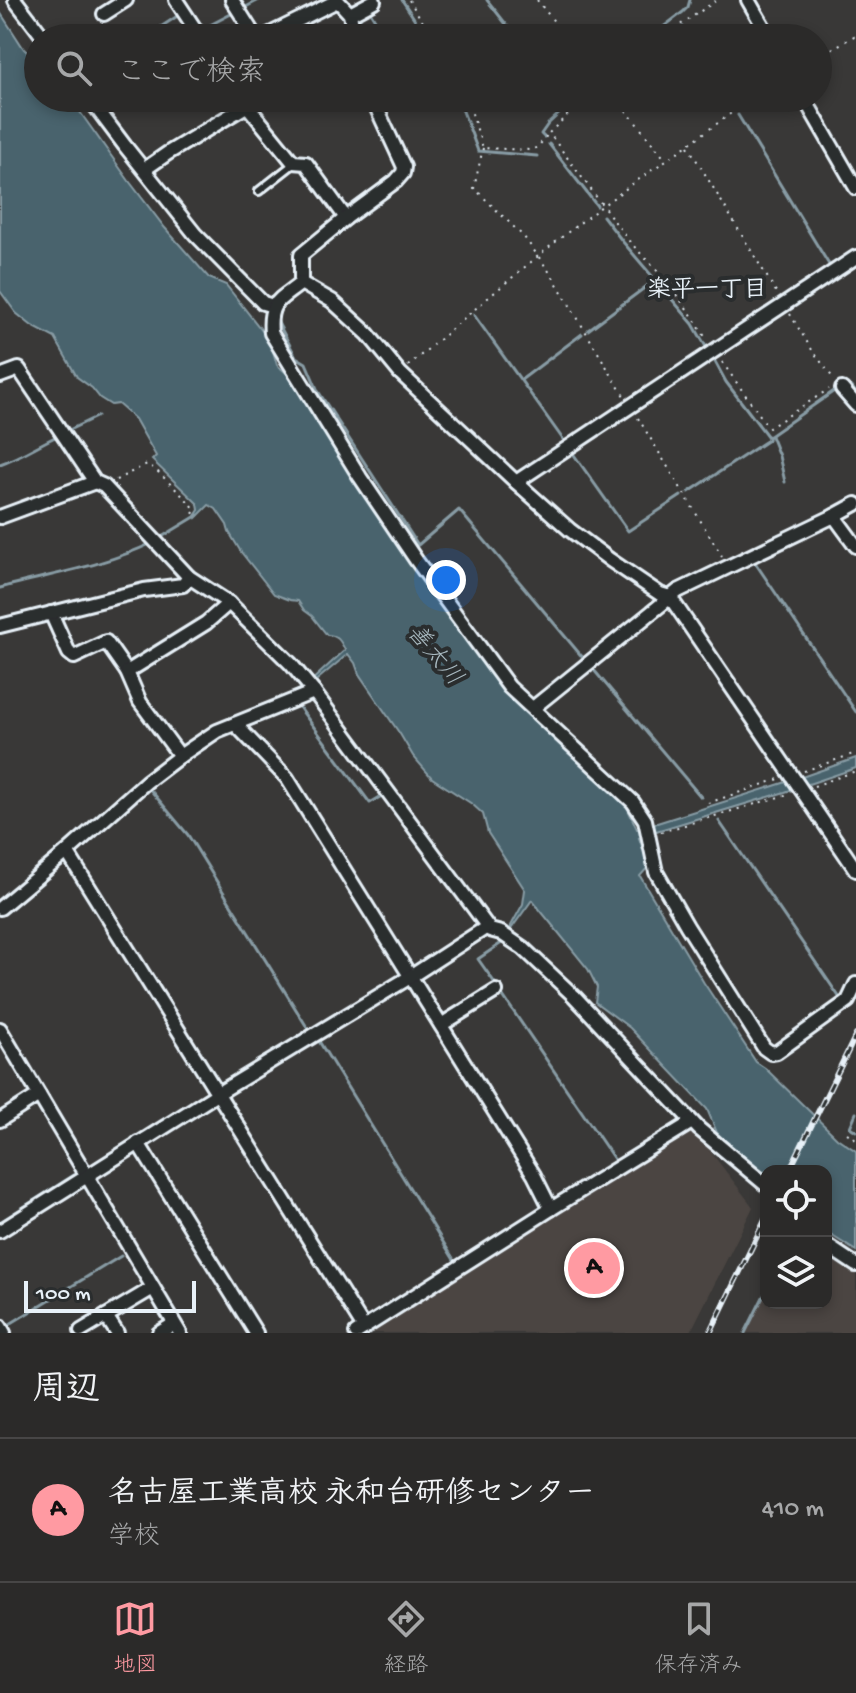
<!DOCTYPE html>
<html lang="ja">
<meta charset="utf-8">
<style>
:root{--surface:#2b2a29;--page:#333231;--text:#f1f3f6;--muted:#a6a7a8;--line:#474646;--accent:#ff9aa2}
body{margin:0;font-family:"Gochi Hand","Klee One",sans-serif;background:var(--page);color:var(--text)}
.controls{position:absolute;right:24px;bottom:24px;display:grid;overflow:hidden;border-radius:16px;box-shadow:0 4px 12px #0003}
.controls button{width:72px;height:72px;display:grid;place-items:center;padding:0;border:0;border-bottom:2px solid var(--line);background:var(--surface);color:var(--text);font:40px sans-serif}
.scale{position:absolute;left:24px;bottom:20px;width:172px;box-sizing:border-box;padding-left:8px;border:4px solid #e8f1f8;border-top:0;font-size:22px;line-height:28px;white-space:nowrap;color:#e8f1f8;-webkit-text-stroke:6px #2a2d2e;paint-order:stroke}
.you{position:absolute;left:446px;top:580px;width:28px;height:28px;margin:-20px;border:6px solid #fff;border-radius:50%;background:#1a73e8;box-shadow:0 0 0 12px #1a73e833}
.badge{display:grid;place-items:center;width:52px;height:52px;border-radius:50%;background:var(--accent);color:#111;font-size:26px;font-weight:700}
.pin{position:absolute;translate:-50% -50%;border:4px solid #fff;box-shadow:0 2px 8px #0006}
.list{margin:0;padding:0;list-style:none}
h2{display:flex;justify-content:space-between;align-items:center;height:104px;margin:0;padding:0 32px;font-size:34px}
h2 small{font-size:26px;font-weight:400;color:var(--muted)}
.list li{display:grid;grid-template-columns:52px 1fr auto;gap:24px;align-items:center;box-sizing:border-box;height:144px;padding:0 32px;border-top:2px solid var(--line)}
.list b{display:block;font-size:30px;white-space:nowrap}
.list p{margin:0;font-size:26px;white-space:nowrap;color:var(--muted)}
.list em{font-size:26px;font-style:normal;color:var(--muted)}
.icon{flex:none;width:44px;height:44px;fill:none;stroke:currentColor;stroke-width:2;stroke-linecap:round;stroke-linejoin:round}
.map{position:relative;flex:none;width:856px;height:1333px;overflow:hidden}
.search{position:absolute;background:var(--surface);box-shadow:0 4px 12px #0003;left:24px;right:24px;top:24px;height:88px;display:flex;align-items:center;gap:20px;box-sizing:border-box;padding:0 28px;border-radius:44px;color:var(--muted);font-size:30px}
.sheet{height:248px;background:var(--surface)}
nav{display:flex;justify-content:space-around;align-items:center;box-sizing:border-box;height:112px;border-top:2px solid var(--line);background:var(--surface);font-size:22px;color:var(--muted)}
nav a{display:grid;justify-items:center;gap:4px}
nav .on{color:var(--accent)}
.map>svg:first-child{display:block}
</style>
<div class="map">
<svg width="856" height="1333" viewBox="0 0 856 1333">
<rect width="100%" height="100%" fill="#393837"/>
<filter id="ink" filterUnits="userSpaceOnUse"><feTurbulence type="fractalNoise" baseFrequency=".0125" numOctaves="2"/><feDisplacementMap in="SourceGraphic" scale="16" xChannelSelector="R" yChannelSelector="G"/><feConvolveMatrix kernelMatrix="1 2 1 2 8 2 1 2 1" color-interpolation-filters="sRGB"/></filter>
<g filter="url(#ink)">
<g fill="#4b4542">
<polygon points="691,1126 753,1207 690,1333 363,1333"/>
<polygon points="826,1247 856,1268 856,1333 745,1333 766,1291 766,1303 826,1303"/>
</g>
<path fill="#48646d" stroke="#889ca5" stroke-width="2" d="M0,12L24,49L38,62V98H70L129,181L165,228L209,278L226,285L270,341L277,365L292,378L417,571L510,697L563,748L585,762L593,774L627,807L637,829H645L654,824L799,778L856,758V768L785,792L643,835V837L639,838L649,866L640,876L704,983L756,1062L765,1068L837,1138L856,1151V1251L826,1232V1171H766V1173L746,1163L717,1133L707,1109L630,1028L595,1002L597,987L588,969L532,900L509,932L508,931L523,904L525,890L488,833L483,814L472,804L432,778L413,756L400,734L359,674L355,663L348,654L311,685L309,683L345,650C341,642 338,635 327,635L312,616L304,610L298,601L290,600L274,594L241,552L229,532L227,525L216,509L209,505L196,518L195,516L199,510L198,504L152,460L156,456L135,419L118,404L111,405L100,398L92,388L77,377L55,338L32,326L16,313L0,291Z"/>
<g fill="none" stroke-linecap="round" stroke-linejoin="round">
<g stroke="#889ca5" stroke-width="3">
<polyline points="402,0 427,38"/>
<polyline points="487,0 517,38"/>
<polyline points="244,8 259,0"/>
<polyline points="210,25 231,14"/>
<polyline points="683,27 689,38"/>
<polyline points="360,28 358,23 362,14 369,10 386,38"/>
<polyline points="144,38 179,15"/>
<polyline points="343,38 347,36"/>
<polyline points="649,38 683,12 688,7 690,0"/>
<polyline points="458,98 478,151 537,156"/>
<polyline points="726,98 732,108"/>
<polyline points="738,115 831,268"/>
<polyline points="544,137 541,134 548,124 576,98"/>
<polyline points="549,144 597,206"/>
<polyline points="603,216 623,242 693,324 709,352"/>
<polyline points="474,315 567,445"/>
<polyline points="276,319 296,357 306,363 318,391 418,545 459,510 584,659"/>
<polyline points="588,330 655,280"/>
<polyline points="713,358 726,382 768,437"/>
<polyline points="521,380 582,334"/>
<polyline points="847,386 852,387 856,393"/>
<polyline points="67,431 98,416"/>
<polyline points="771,436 779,456 785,482"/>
<polyline points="572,452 628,531 681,496"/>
<path d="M0,464C20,457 38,445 57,436"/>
<polyline points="689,492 768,440 768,437 837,389"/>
<polyline points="160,538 198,515"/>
<polyline points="756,564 856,712"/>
<path d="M0,588C51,574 104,566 152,543"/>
<polyline points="593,669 701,797"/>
<polyline points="299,707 370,803 385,794"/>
<polyline points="148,787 188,835 310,1032"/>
<polyline points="719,821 842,1001"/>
<polyline points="495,937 503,942 478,959 497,986"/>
<polyline points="501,993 618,1165"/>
<polyline points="317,1038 456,1263"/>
<polyline points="856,1113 850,1127 856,1131"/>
<polyline points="0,1222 74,1175"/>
<polyline points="5,1327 121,1256"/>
<polyline points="745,1333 766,1291"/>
</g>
<defs>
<polyline id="service" points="259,191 296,162"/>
<g id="minor">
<polyline points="15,0 44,38"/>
<polyline points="176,0 201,38"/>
<polyline points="232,0 256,38"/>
<polyline points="337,0 350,14 354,38"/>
<polyline points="748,0 770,38"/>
<polyline points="104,14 126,0"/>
<polyline points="350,14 374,1"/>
<polyline points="262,38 337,1"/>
<polyline points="89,98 125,146 195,234 263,303 273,306"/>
<polyline points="241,98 293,162 306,163 346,218"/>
<polyline points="804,98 856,188"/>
<polyline points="145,169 168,153 246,106"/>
<polyline points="301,283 301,255 346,218 396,181 403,173 404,167 372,98"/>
<polyline points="0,376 19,369 95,482 104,486 189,577 229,603 291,664 314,692 490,930 501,933 523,948 574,996 699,1129 766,1185"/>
<polyline points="842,389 856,405"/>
<polyline points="516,482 856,257"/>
<polyline points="834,516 856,546"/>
<polyline points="0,517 95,482"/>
<polyline points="51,613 69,653 74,657 106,642 127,672 140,702 180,756"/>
<polyline points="0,626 144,590 183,585 189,577"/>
<polyline points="127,672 206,623 229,603"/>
<polyline points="533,708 678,591 834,516 856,504"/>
<polyline points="235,724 287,778 534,1175 551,1209"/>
<polyline points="67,852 364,1328"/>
<path d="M856,870L670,597L660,594L610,560L570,530L516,482L400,373L368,334L332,301L301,283C279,301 268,301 271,333L360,477L416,560L509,687L633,802L645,820L656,872L687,926L764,1048L771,1053L777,1052L848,1001L856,984"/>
<polyline points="0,908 67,852 146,782 180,756 217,731 314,692"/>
<polyline points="441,1025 496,991"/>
<polyline points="0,1029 180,1333"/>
<polyline points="0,1120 39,1095"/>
<polyline points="138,1143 256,1333"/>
<polyline points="0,1231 217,1094 410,977 487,927"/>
<polyline points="826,1245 856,1265"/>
<polyline points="106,1316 117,1333"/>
<polyline points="0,1326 4,1333"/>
<polyline points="81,1331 153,1288"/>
<polyline points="159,1333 174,1324"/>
<polyline points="356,1333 551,1209 692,1122"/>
</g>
</defs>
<use href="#service" stroke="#e8f1f8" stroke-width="12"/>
<use href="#minor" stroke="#e8f1f8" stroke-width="18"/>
<g stroke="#e8f1f8" stroke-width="2" stroke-dasharray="2 6" stroke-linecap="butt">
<polyline points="409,0 433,38"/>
<polyline points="537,0 567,38"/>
<polyline points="661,38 717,0"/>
<polyline points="818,57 856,35"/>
<polyline points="467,98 483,148 531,150 538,147 548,134"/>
<polyline points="585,98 549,133 629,241 662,276 691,314 707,340"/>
<polyline points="616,98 666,160"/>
<polyline points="688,146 778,295"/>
<polyline points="483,148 474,188 524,237 538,256 553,277 624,396"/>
<polyline points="790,314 810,347 833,378"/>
<polyline points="722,362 769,428 829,389"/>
<path d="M408,366C472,312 535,256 602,206C651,170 702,136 751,98"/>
<polyline points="638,418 722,556"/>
<polyline points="116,480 147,464 156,470 192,505 195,510 193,514"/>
<polyline points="804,771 856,753"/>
<polyline points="814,786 856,771"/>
<polyline points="708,803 779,779"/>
<polyline points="661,832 789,794"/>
<polyline points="847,1133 856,1139"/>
</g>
<use href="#service" stroke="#2a2d2e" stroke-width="6"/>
<use href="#minor" stroke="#2a2d2e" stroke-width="12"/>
<defs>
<g id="rail">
<polyline points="789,1171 856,1035"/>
<polyline points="710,1333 766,1218"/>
</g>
</defs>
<use href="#rail" stroke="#e8f1f8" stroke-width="6"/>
<use href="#rail" stroke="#2a2d2e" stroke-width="3" stroke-dasharray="9" stroke-linecap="butt"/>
</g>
</g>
<g text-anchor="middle" stroke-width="8" stroke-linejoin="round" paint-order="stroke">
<g font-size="24" font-weight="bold" fill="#e8f1f8" stroke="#2a2d2e">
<text x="707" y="296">楽平一丁目</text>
</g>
<g font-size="24" font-style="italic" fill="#a8b9c0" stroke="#2a2d2e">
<text transform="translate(436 654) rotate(50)" y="8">善太川</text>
</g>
</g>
</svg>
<div class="controls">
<button><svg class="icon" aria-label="locate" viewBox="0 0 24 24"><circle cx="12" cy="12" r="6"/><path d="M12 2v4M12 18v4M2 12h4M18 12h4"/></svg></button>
<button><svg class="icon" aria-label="layers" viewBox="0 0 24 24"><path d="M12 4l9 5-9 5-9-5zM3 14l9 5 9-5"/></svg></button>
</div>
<div class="scale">100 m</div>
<div class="you"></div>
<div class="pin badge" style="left:594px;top:1268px">A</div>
<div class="search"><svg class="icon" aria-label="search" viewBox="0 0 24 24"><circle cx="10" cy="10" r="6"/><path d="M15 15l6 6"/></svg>ここで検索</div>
</div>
<section class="sheet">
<h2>周辺<small></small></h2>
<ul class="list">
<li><span class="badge">A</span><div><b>名古屋工業高校 永和台研修センター</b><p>学校</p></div><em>410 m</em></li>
</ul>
</section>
<nav>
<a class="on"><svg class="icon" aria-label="map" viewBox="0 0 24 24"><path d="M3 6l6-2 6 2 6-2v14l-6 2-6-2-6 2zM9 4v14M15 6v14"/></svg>地図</a>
<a><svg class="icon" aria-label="directions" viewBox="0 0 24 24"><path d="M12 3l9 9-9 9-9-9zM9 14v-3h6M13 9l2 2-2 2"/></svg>経路</a>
<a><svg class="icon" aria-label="saved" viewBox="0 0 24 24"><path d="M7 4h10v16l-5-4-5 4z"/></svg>保存済み</a>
</nav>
